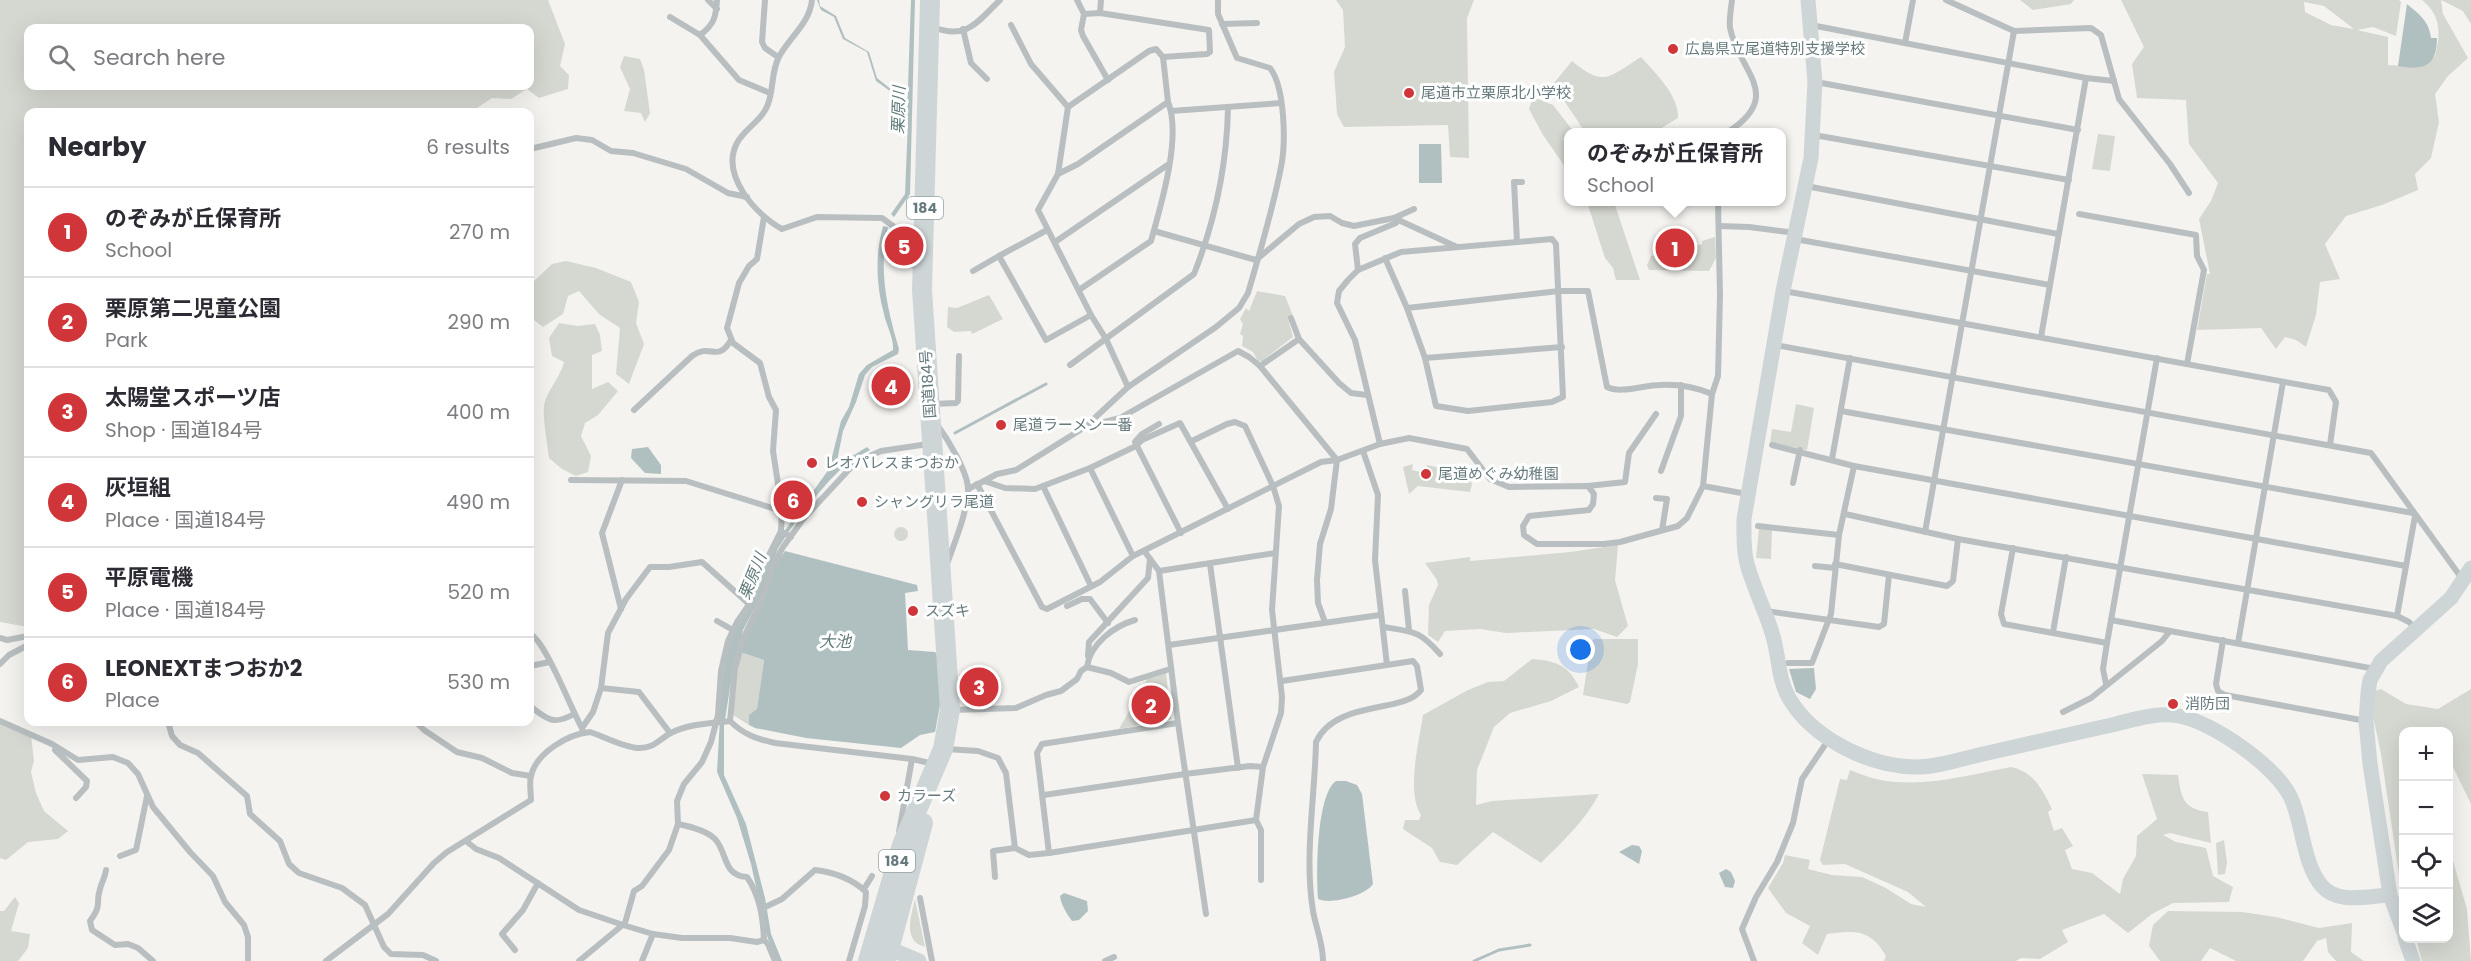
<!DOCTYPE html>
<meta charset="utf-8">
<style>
:root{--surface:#fff;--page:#f7f7f7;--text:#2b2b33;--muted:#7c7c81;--line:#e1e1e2;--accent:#cf3539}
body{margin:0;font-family:Poppins,"Noto Sans JP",sans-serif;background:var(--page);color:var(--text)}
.controls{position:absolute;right:18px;bottom:18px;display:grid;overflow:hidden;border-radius:12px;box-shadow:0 6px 24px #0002}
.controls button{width:54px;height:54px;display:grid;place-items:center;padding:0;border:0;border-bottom:2px solid var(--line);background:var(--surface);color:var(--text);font:30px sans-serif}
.you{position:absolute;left:1581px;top:650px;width:21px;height:21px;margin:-15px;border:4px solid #fff;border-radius:50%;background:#1a73e8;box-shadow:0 0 0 9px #1a73e833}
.badge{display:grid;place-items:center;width:39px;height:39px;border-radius:50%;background:var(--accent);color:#fff;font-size:20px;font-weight:700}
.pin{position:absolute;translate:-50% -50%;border:3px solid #fff;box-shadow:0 2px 6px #0006}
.popup{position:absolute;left:1564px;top:128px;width:222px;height:78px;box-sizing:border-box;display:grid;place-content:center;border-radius:12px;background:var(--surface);filter:drop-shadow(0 2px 4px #0005);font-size:20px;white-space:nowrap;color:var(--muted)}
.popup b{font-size:22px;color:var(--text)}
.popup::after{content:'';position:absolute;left:50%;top:100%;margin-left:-12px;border:12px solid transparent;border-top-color:var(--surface)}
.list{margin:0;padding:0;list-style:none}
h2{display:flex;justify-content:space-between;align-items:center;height:78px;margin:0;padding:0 24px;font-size:26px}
h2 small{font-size:20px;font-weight:400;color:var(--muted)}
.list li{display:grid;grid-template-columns:39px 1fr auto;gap:18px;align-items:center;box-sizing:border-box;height:90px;padding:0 24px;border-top:2px solid var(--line)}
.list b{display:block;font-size:22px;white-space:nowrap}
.list p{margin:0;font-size:20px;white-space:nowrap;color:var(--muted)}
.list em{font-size:20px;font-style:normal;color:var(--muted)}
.icon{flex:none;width:33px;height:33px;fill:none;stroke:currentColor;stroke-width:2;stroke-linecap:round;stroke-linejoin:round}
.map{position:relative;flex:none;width:2471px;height:961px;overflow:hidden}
.search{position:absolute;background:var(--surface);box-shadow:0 6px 24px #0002;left:24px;top:24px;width:510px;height:66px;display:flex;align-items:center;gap:15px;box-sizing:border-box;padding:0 21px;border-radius:12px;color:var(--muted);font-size:22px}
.panel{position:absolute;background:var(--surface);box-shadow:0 6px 24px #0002;left:24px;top:108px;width:510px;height:618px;border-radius:12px}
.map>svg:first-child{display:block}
</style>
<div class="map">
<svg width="2471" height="961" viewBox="0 0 2471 961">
<rect width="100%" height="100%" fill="#f4f3f0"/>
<g fill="#d5d8d0" fill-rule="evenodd">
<path d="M0,0H548L565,44L560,66L569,75L568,89L539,98L527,89L511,99L492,98L471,112H28V627L0,622ZM28,28H530V86H28Z"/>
<polygon points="1336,0 1474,0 1467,18 1469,158 1450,157 1448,125 1344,127 1337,114 1334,72 1345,47 1343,10"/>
<polygon points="2020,0 2074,0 2071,4 2033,10"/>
<path d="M2121,0H2399L2401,2L2396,36L2373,27L2357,30L2388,37V65L2416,67L2435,56C2441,34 2441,15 2422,0H2471V24L2463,11L2441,0L2443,14L2468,58L2448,76L2435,94L2439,122L2431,158L2415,174L2418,190L2382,205L2346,216L2325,244L2340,279L2320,282L2316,315L2306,347L2296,340L2285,337L2276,349L2261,328L2197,330L2207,274H2210L2199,219L2211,201L2218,183L2189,144L2186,100L2137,98L2132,64L2144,47ZM2304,2L2324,6L2354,29L2331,25L2305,12Z"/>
<polygon points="624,56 640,59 644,70 650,113 645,122 641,113 624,111 630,89 620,67"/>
<path d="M1641,57C1655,73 1679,95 1678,118L1655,132H1585L1561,96L1553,97L1554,83L1572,61C1604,88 1609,77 1641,57Z"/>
<polygon points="1533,97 1553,105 1574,132 1568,132 1568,171 1543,135 1529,109"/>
<polygon points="2098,134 2115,136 2110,171 2092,169"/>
<polygon points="1587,202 1614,202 1640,280 1616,280 1613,268 1605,258"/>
<polygon points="1715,237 1716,258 1709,271 1649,270 1647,265 1651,256 1702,244 1702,241"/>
<polygon points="566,261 596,268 631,282 639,302 636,323 644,344 629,384 616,374 620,328 599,314 579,291 568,296 563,314 543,327 534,320 530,323 530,283 531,284 552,264"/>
<polygon points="1257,291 1285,296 1293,316 1288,318 1293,337 1262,361 1258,361 1253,352 1242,346 1243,336 1240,334 1243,324 1240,319 1246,308 1249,311"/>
<polygon points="989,295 1003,319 972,334 971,331 954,332 947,327 948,307 957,308"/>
<path d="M559,323L578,326L595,324L600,335L602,351L592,355V389L608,382L618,391L598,415L585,423L581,436L591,456L588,472L576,476L562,469L549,458C548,445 541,413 545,401C550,387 560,377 564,362L552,356L549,338Z"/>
<polygon points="1796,404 1814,408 1807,450 1770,443 1772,429 1791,432"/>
<polygon points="1413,464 1412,470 1425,473 1427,465 1459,472 1465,470 1465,479 1470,479 1472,484 1470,492 1418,486 1409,494 1403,467"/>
<circle cx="901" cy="534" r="7"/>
<polygon points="1759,529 1772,530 1771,559 1756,558"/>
<polygon points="1618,545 1615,580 1628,626 1617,637 1594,629 1506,633 1480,629 1445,631 1438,642 1428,635 1429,605 1438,585 1437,580 1425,563 1470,557 1470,561 1570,552"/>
<polygon points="1594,639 1638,639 1638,664 1630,702 1627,704 1583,695 1591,642"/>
<polygon points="740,652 764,660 757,710 749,715 749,725 733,715"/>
<path d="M1532,659C1555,661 1568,664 1579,687L1551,701L1510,713L1494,727L1477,770L1476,805L1492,801L1599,794C1585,821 1562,842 1541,863L1493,832L1457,865L1440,862L1432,848L1403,829L1405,820H1419L1421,815C1406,792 1419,742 1423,715L1468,690L1488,682L1504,681Z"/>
<polygon points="1166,672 1171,719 1119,729 1149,676"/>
<polygon points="2381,689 2406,704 2438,709 2471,689 2471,804 2449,759 2448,732 2404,732 2403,880 2399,875 2381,754 2368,693"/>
<polygon points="0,724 31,735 34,761 31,772 36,793 44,811 68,831 58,839 28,842 6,860 0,858"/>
<path d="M2011,767C2034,772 2042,789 2052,809L2048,812L2054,831L2062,828L2073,846L2065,850L2072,869L2092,873L2120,894L2123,879L2136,856L2137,836L2157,819L2142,774L2178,775C2181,797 2183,809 2208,812L2211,843L2170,833L2163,835L2176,842L2206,848L2213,876L2233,887L2229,902L2173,903L2152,914L2128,933L2104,914L2062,930L2068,942L2040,959L2021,958L2016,961H1884L1886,956C1871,929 1855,930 1827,934L1818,955L1802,943L1810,926L1786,913L1768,888L1783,863L1785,855L1810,860L1808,869L1832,875L1862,877L1886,888L1911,904L1926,907L1908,892L1845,864L1823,865L1820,860L1840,779L1847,780L1850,770C1860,774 1870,778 1881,780C1924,788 1968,775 2011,767Z"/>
<polygon points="2224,840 2227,863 2225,874 2218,875 2216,843"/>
<polygon points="2449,847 2467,909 2471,961 2422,961 2416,939 2448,938"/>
<polygon points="15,897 19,903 11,931 30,934 28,948 18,961 0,961 0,911 4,911"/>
<path d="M915,899L925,947H926C902,942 911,916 915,899Z"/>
<polygon points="2168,911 2242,912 2276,917 2319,928 2352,923 2351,952 2364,961 2336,961 2328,952 2326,938 2317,941 2303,961 2236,961 2210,948 2201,961 2160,961 2149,946 2153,925"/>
</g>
<g fill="#b0c0c0">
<polygon points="817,0 819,0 820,6 836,16 845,38 869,52 877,78 892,90 907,115 911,0 915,0 910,194 894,217 891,214 905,194 908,121 890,91 876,81 867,52 843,39 834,17 821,10"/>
<path d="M2407,4C2420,15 2429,21 2431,38H2437C2437,66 2424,71 2398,66Z"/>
<polygon points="1419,144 1441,144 1442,183 1419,183"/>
<path d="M883,226L888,227C878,270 887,308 899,349L898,354L872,367L865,375L856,402L843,431L836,466L867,447L870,450L848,462L830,480L802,512L778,548L760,598L743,630L733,669L724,726V775L746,824L765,898L771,934L782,961H777L767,936L751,864L737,818L717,772L722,683L728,646L734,631L756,598L765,566L779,539L829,469L841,421L849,407L859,374L867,365L893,350C894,338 886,325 884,314C876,285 875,255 883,226Z"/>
<polygon points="648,447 661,465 661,474 645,473 631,458 632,449"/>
<polygon points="785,551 917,585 918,591 905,593 908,650 935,652 938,655 941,700 935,732 920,735 901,748 806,738 755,728 749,725 749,715 757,709 764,660 740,652 774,566"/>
<polygon points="1814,668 1816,689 1810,699 1796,692 1789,669"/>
<path d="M1336,781H1346L1357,785L1362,794L1373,884C1365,896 1330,905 1318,899C1316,875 1316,795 1336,781Z"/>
<polygon points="1632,845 1639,846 1642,851 1639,864 1619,852"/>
<polygon points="1726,869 1731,872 1735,881 1733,888 1725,887 1719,873"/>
<path d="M1064,893L1087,901L1088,911L1079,920L1072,921C1067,914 1061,905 1060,896Z"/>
</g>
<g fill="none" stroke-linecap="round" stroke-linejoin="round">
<g stroke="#b0c0c0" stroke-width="3">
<polyline points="955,433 1046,384"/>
<polyline points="1474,961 1499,950 1530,945"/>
</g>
<g stroke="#b9bfc0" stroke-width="6">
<polyline points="708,0 717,9"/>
<polyline points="765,0 762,42 765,48 778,57"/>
<path d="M812,0C810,22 791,36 780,55C771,70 774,88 768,104C763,120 744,129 737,143C720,175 756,215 782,229L817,217L882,218L893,226L895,255L901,265H919"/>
<polyline points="1077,0 1084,14 1100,13 1209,30 1210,52 1207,54 1163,57"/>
<polyline points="1946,0 2014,31 2091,28 2101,35 2119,99 2170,164 2189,193"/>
<polyline points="1100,13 1101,0"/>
<polyline points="1084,14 1081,30 1083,36 1108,80"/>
<polyline points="670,17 700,35 739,80 770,93"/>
<polyline points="1222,24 1257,23"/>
<polyline points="1011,25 1031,64 1068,107 1058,174 1038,210 1091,315 1106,339 1128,387"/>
<polyline points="1811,25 2086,78 2114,81"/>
<path d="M933,27C967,41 978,21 1000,0"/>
<polyline points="963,29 971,63 987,79"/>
<path d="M700,35C714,25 716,17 717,0"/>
<polyline points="1905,43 1913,0"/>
<polyline points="1816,82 2078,130"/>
<polyline points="1068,107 1149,51 1156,49 1163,57 1168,102"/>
<polyline points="1171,111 1281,103"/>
<path d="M1728,132C1785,95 1739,72 1730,28C1729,19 1731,9 1732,0"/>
<polyline points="1814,135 2069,180"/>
<polyline points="530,149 576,138 592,140 611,151 633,153 686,169 728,193 747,197"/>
<path d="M1058,174L1078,164L1168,102C1182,136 1161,205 1151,241L1079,290"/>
<polyline points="1806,186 2058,234"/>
<polyline points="2079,214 2196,235 2197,256 2204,270 2187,364"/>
<polyline points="764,217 757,259 749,266 739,283 727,328 733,343 760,363 769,397 776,410 773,451 782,510 781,531 791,537"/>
<polyline points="1394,218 1414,209"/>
<polyline points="1719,226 1749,227 1796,233"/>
<polyline points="1047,230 999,256 1046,340 1091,315"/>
<polyline points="1154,231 1256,260 1299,224 1314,217 1330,216 1342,223 1354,226 1394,218 1457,247"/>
<polyline points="1795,239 2050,285"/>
<polyline points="1055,242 1169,164"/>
<polyline points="1517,242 1514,182 1522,182"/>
<polyline points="1358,270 1355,244 1360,238 1396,223 1397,219"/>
<polyline points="973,271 999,256"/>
<polyline points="1784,291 2329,390 2336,402 2330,445"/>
<path d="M1407,308L1559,291H1588L1607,387C1621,394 1644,385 1660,385C1678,384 1695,387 1712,394"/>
<polyline points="1291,318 1299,339 1339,383 1351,393 1367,395"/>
<polyline points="2041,337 2086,78"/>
<polyline points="1775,345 2371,453 2463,580"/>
<polyline points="1425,358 1562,347"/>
<path d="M1070,365L1194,274C1215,221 1227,164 1228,107"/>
<polyline points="1260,366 1299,339"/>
<polyline points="933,404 956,403 958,401 959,356"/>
<path d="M634,410L692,356C711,342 717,364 731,340"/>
<polyline points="1841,411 2413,513"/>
<path d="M936,423C947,438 969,473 968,491C966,516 955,541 947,564"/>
<polyline points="1159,424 1142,434 1135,442 1181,533"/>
<polyline points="1085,427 1120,418 1238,351 1249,357 1260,366 1337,460 1380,444 1409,438 1467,449 1490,479 1509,487 1588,486 1594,494 1593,504 1589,510 1529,516 1523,526 1524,535 1537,544 1604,544 1620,542 1678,526 1687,518 1703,486 1747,494"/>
<polyline points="1380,444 1355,340 1337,303 1339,291 1348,280 1358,270 1401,252 1552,239 1556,244 1563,397 1552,402 1468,411 1436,406 1425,358 1407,308 1385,258"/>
<polyline points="1772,445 1854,466 2406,566"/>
<polyline points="1363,451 1378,495 1375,560 1387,665"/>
<polyline points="1832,459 1850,358"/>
<polyline points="1090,468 1133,556"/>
<polyline points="1661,471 1681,416 1681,385"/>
<polyline points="571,480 686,481 804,518"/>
<path d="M984,481L997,474L1016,470L1085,427L1128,387L1216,327L1239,308L1248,293C1260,252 1273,209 1281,167C1286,143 1285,87 1270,68L1237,58L1218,14V0"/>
<polyline points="1793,483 1800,450"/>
<polyline points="977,484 1042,607 1047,609 1100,582 1133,556 1321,462 1337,460 1331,509 1320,544 1317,580 1318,603 1325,622"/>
<polyline points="1043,486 1091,586"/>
<polyline points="1588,486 1625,482 1629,453 1656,414"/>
<polyline points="1703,486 1712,394 1718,376 1720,295 1718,202"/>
<polyline points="968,489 984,481 1005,488 1035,489 1090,468 1136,446 1142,440 1180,423 1228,509"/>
<polyline points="1656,498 1667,499 1662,530"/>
<polyline points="1845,514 1958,539 2397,616 2409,622 2416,629"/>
<polyline points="1758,526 1839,535"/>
<polyline points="1925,532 2014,31"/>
<polyline points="2013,548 2001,614 2004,624 2107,643"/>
<polyline points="1145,552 1159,571 1178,723 1206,914"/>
<polyline points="1210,564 1238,768"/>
<polyline points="1835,564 1947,586 1953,581 1958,539"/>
<polyline points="1815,566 1835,568"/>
<polyline points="1159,571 1275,553"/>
<polyline points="1405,591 1409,630"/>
<polyline points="1067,606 1082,599 1090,599 1108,623"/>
<polyline points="621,609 602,533 622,480"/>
<polyline points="1766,611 1879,627 1884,624 1889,575"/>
<polyline points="2397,616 2415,516"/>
<polyline points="2111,620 2375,669"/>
<polyline points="717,621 733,630"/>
<path d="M1384,627C1413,632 1419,630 1440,654"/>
<polyline points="2053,632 2066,557"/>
<path d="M530,634C545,640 571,709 582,728"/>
<polyline points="0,638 7,640 28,636"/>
<polyline points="2223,640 2216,684 2218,691 2225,695 2366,721"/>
<polyline points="2238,643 2283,382"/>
<polyline points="1169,645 1380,615"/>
<polyline points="1088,656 1089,642 1148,578 1150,559"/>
<polyline points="1788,663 1812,663 1831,614 1839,535 1854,466"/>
<polyline points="0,664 9,655 28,645"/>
<polyline points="530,666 550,662"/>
<polyline points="1087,667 1111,673 1129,682 1170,669"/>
<path d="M1282,681L1413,661L1417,666L1421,690C1404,714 1336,699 1316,742C1315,797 1304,856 1313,911C1316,928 1323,943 1323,961"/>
<polyline points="2106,684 2103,669 2107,643 2157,358"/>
<polyline points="601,688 639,692 670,733"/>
<path d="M530,706C547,719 553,726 574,714"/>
<path d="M953,710L1016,708L1046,695L1061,691L1077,679L1081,671L1087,667C1090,644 1114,626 1135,620"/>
<polyline points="2063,712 2091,698 2162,641 2170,631"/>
<polyline points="0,721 52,744 78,760 113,757 128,763 138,774 153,807 190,852 213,876 225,902 244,925 248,937 248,961"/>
<polyline points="730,721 735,669 742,641 762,599 772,567 783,547 804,518 856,462 881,451 928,444"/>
<polyline points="168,722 172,736 180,745 198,753 247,796 250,814 280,841 289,864 299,873 342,888 365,905 384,947 391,954 423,955 436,961"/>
<polyline points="416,722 424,730 457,752 482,758 512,773 531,776"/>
<polyline points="583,733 582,728 593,712 601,688 608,633 626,599 650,567 669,567 702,562 749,604"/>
<polyline points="946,749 978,751 998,758 1006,773 1015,848 1029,855 1049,853 1256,820 1263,767 1281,713 1282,697 1272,610 1279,506 1273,486 1245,426 1235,422 1227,424 1192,441"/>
<polyline points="55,750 87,781 86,787 76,798"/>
<polyline points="1044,795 1185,774 1250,766 1263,767"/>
<polyline points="1256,820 1261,830 1261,880"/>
<path d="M678,824C688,826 707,831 715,839C728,853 722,875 747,877C760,896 763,918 764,940L768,944L775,961"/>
<polyline points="899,832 912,759"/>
<polyline points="466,841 476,849 499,858 579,910 623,925 653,934 682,938 730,938 757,942 764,940"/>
<polyline points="1049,853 1037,753 1042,744 1178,723"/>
<polyline points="120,856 136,850 147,796"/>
<path d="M106,870C105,878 102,881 100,889C95,905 103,903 90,921L92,930L115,945L128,944L138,948L153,961"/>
<polyline points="995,877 993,851 1015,848"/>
<polyline points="864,889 872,876"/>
<polyline points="920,898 932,961"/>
<path d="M761,909L782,899L815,870C833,872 853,879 866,892L865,906L849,961"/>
<polyline points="515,950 502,934 523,910 538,883"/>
<path d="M326,961L388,914L434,863L447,852L531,800C531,793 529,783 531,776C536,753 568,734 590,732C605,737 623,747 638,748C654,749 659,739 671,733C687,724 712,723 730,721C744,735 757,739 775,743L912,759L934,764"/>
<polyline points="579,961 625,923 634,891 642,886 669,850 678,824 677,801 684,784 702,762 711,742 718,715 721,671 728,641 737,622 753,599 764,565 781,531"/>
<polyline points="642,961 653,934"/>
<polyline points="1105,961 1114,957"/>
<polyline points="1754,961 1742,929 1756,897 1777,862 1793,823 1802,779 1829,739"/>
</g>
<g stroke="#ced5d6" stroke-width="15">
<path d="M1808,0L1815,82L1811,158L1783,291L1744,519C1744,534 1743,549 1747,564C1754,589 1766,612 1773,636C1779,657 1778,679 1789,698C1812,738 1870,767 1916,767C1938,767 1961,759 1983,754C2027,744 2072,734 2116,724C2136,719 2158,712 2179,716C2213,722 2277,767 2291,798C2303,824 2303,863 2321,885C2337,905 2368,896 2390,895"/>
<polyline points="2404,933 2390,895 2370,764 2366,721 2368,693 2370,680 2381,661 2451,598 2471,568"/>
<polyline points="2405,938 2413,961"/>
<polyline points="881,945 919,961"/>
</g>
<g stroke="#ced5d6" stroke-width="20">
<polyline points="868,961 902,845 943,749 950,710 922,290 930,0"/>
<polyline points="886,961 923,823"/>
</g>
</g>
<g fill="#cf3539" stroke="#fff" stroke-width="2">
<circle cx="1673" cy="49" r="6"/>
<circle cx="1409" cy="93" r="6"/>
<circle cx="1001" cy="425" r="6"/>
<circle cx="812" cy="463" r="6"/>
<circle cx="1426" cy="474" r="6"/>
<circle cx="862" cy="502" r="6"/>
<circle cx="913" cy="611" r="6"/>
<circle cx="2173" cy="704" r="6"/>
<circle cx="885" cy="796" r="6"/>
</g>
<g text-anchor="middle" stroke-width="6" stroke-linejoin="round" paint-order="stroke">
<g fill="#fff" stroke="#94a2a5" stroke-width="1.5">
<rect x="907" y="197" width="36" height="22" rx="4.5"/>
<rect x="879" y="850" width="36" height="22" rx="4.5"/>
</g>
<g font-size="14" font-weight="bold" fill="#667a7e">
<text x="925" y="213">184</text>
<text x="897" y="866">184</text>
</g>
<g font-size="15" fill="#667a7e" stroke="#fff" text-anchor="start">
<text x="1685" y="54">広島県立尾道特別支援学校</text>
<text x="1421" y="98">尾道市立栗原北小学校</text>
<text x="1013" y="430">尾道ラーメン一番</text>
<text x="824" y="468">レオパレスまつおか</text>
<text x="1438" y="479">尾道めぐみ幼稚園</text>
<text x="874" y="507">シャングリラ尾道</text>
<text x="925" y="616">スズキ</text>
<text x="2185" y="709">消防団</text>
<text x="897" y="801">カラーズ</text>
</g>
<g font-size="15" fill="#667a7e" stroke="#fff">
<text transform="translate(928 384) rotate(-94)" y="5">国道184号</text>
</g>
<g font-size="16" font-style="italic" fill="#627b7b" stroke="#fff">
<text transform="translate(898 110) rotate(-88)" y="6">栗原川</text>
<text transform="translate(752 576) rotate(-68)" y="6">栗原川</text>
<text x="835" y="647">大池</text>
</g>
</g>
</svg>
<div class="controls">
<button>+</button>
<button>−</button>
<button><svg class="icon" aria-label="locate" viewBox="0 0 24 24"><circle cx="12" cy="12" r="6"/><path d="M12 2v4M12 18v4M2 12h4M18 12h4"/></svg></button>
<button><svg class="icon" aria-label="layers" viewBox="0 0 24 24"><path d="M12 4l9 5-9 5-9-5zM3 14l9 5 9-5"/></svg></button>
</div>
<div class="you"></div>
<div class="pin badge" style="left:1675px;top:248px">1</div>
<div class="popup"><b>のぞみが丘保育所</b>School</div>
<div class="pin badge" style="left:1151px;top:705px">2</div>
<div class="pin badge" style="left:979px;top:687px">3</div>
<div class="pin badge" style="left:891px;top:386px">4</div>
<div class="pin badge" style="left:904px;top:246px">5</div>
<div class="pin badge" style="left:793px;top:500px">6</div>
<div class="search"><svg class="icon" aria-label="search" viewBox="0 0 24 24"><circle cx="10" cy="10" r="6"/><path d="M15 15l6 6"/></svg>Search here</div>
<section class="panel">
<h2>Nearby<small>6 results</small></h2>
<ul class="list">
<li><span class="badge">1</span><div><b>のぞみが丘保育所</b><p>School</p></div><em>270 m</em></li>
<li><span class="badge">2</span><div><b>栗原第二児童公園</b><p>Park</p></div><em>290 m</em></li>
<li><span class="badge">3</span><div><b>太陽堂スポーツ店</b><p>Shop · 国道184号</p></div><em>400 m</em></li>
<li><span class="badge">4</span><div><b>灰垣組</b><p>Place · 国道184号</p></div><em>490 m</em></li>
<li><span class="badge">5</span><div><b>平原電機</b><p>Place · 国道184号</p></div><em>520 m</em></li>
<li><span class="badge">6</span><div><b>LEONEXTまつおか2</b><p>Place</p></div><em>530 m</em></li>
</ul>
</section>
</div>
